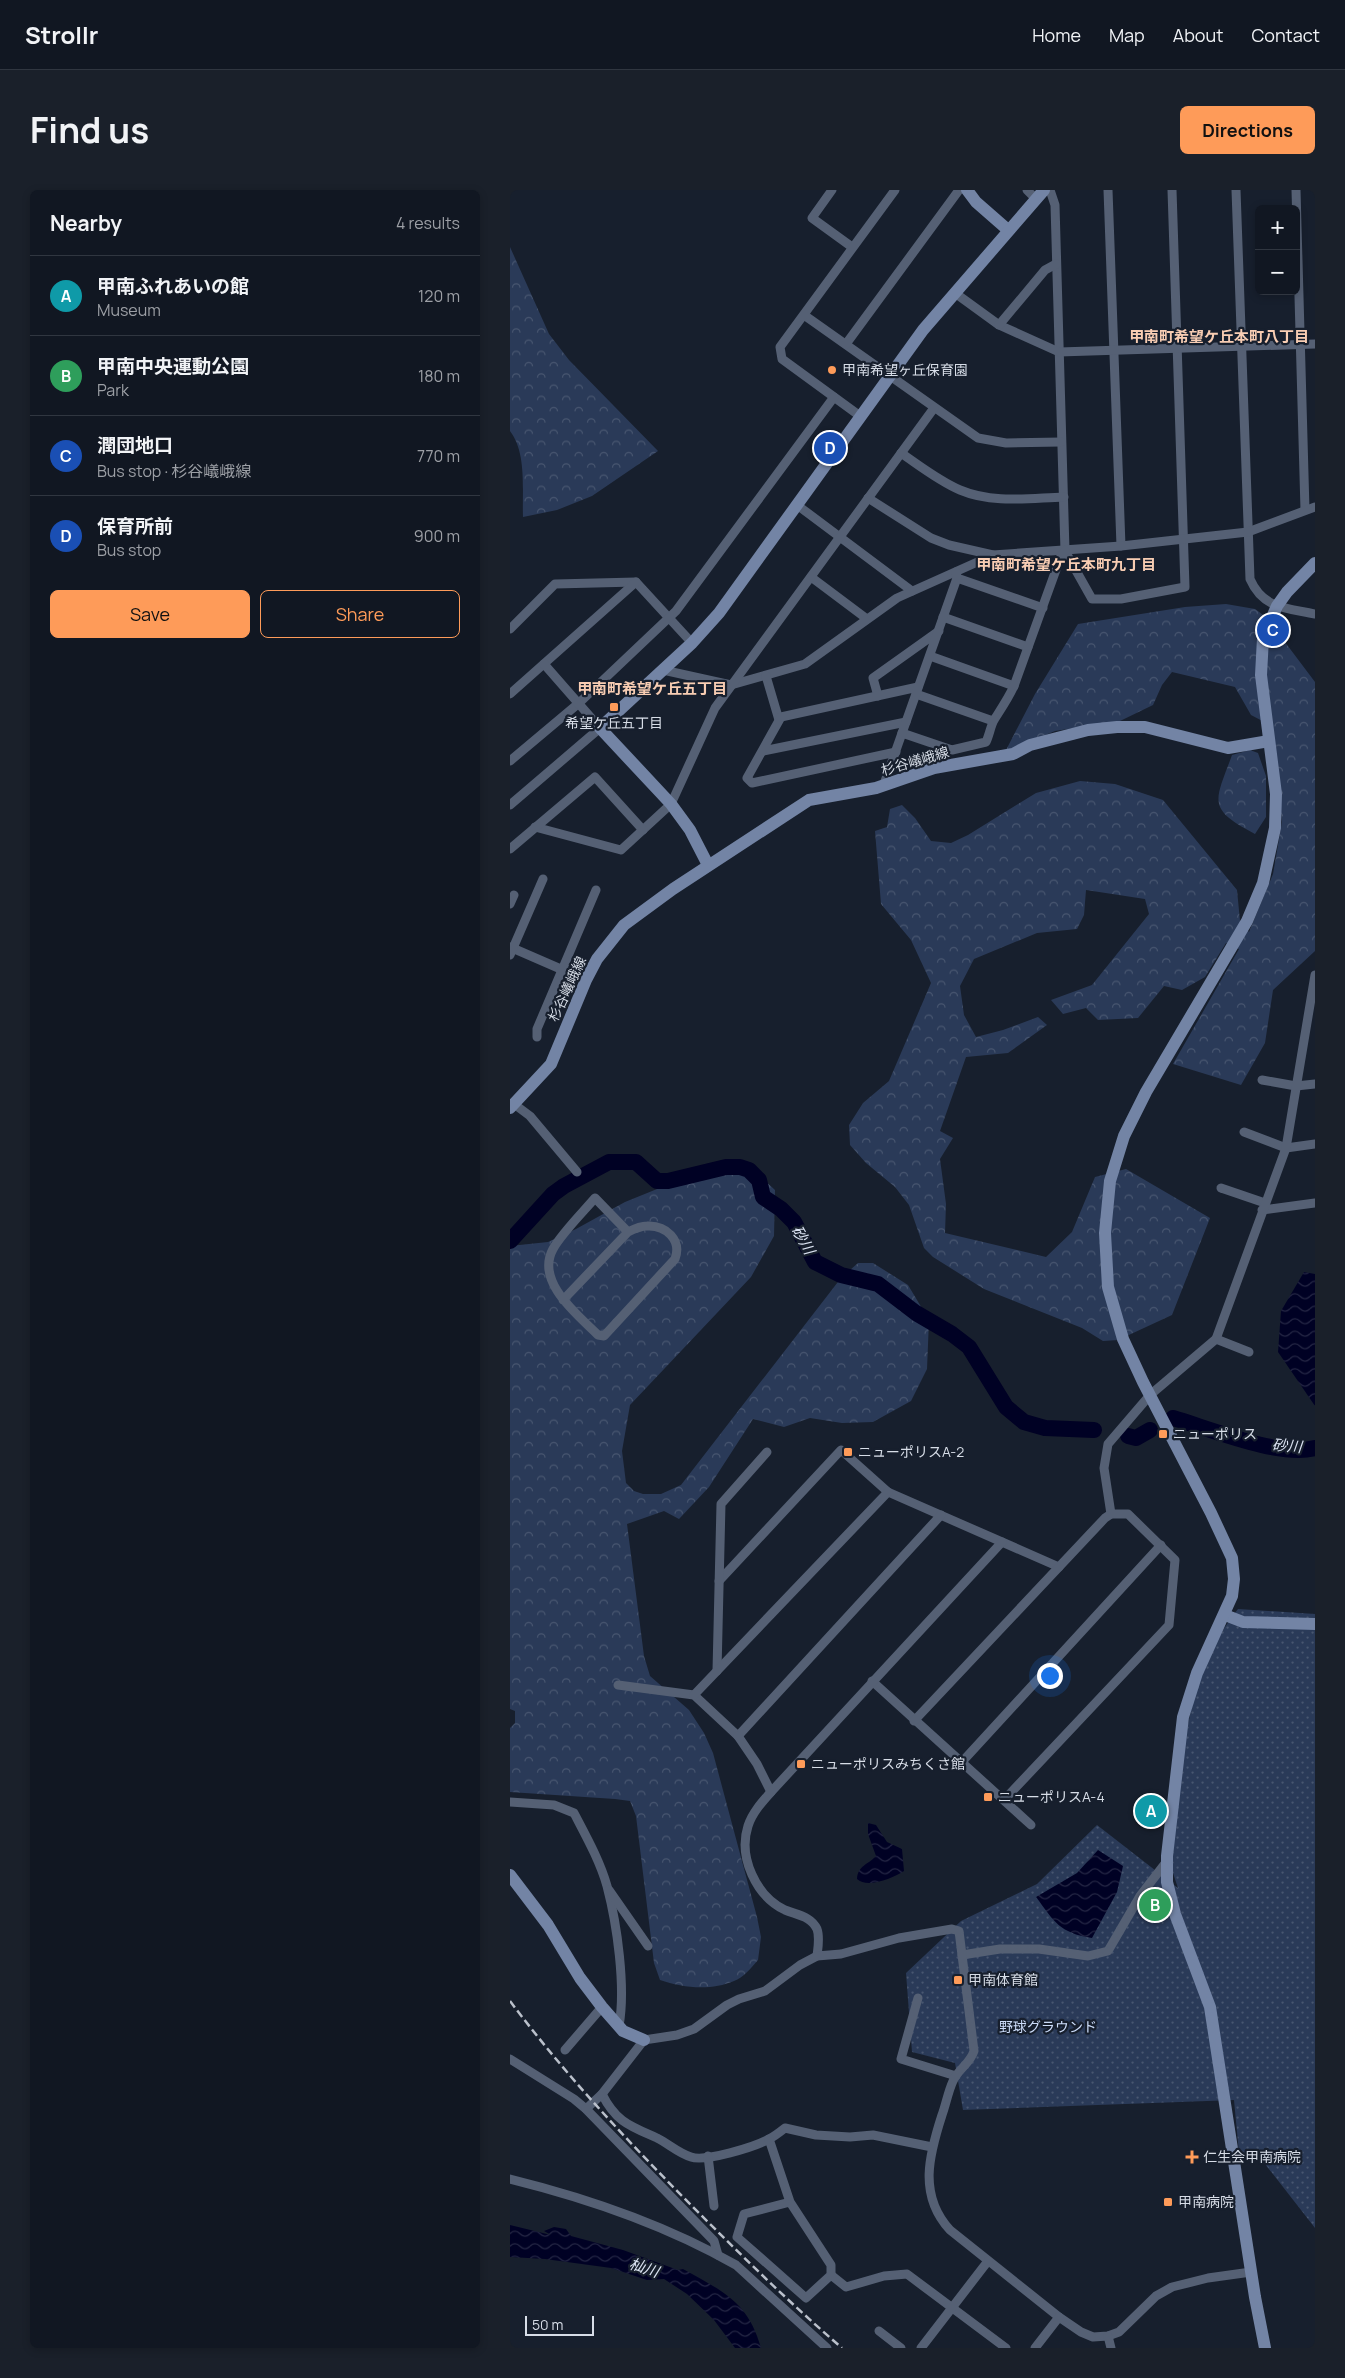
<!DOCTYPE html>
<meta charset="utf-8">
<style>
:root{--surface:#111722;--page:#1a202a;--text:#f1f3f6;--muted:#9c9fa5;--line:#303640;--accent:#fe9b59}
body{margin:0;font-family:Manrope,"Noto Sans JP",sans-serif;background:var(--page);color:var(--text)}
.controls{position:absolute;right:15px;top:15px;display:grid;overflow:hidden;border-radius:8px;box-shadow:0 2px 8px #0003}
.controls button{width:45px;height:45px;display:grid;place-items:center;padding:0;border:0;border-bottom:1px solid var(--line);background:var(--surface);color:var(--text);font:25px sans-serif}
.scale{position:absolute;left:15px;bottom:12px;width:69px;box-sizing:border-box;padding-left:5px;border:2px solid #d7dde7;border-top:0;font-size:14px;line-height:18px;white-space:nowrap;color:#d7dde7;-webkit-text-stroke:4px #171f2d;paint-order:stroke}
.you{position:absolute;left:539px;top:1485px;width:18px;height:18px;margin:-12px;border:4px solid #fff;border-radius:50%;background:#1a73e8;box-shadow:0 0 0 8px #1a73e833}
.badge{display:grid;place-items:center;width:32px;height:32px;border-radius:50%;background:var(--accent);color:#fff;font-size:16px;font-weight:700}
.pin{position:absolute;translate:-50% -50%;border:2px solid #fff;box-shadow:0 1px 5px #0006}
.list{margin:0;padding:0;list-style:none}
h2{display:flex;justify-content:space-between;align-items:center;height:65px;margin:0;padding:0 20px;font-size:21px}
h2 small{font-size:16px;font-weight:400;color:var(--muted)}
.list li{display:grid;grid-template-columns:32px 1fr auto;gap:15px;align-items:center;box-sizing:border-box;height:80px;padding:0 20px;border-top:1px solid var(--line)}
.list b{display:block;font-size:19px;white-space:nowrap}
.list p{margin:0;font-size:16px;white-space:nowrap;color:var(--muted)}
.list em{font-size:16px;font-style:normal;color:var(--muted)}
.actions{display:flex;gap:10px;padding:15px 20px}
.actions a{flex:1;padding:11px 0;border:1px solid var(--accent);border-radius:8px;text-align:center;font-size:18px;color:var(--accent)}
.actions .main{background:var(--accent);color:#111}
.map{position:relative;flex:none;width:805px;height:2158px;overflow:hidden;border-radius:8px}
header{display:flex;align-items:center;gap:30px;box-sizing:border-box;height:70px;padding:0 25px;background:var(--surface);border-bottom:1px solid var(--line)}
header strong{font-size:24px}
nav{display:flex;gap:28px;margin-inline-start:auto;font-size:18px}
.intro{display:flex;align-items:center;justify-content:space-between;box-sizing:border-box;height:120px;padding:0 30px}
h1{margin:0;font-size:35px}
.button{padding:12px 22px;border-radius:8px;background:var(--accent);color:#111;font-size:18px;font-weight:700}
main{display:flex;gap:30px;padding:0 30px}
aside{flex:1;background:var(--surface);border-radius:8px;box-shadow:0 2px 8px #0003}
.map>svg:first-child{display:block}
</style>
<header>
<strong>Strollr</strong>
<nav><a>Home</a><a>Map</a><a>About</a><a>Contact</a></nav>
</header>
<div class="intro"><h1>Find us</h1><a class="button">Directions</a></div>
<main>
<aside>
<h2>Nearby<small>4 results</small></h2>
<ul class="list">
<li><span class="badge" style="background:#0f9aa8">A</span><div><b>甲南ふれあいの館</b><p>Museum</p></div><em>120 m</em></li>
<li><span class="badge" style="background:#2e9e5b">B</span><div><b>甲南中央運動公園</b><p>Park</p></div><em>180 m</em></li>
<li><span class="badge" style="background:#1a4fb4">C</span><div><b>潤団地口</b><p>Bus stop · 杉谷嶬峨線</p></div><em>770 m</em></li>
<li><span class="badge" style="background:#1a4fb4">D</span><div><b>保育所前</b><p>Bus stop</p></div><em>900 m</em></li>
</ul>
<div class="actions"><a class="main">Save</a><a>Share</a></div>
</aside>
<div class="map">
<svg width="805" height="2158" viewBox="0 0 805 2158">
<defs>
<pattern id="forest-crowns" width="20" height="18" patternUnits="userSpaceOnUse" patternTransform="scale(1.25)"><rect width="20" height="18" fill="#2a3a58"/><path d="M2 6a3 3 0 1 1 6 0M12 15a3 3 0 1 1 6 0" fill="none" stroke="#485670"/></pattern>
<pattern id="park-dots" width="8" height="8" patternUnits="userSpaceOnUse" patternTransform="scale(1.25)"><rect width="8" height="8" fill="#2a3a58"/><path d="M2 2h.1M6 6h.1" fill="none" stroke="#485670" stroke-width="1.8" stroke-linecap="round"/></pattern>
<pattern id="water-waves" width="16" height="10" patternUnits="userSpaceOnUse" patternTransform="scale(1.25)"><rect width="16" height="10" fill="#000124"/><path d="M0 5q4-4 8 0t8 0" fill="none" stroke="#242644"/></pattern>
</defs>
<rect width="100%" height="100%" fill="#171f2d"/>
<g fill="url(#forest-crowns)">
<path d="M0,57L39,144L59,170L148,261L82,306L47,320L13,327C12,300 17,263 0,241Z"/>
<polygon points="716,414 745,419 756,427 805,492 805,761 763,800 755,853 731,895 663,874 729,759 716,753 695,787 672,800 654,796 628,828 588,830 576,818 553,824 541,810 582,795 639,724 635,709 576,700 574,725 567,739 527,743 464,769 450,796 454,825 466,847 493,840 528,827 537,835 498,863 456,867 430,941 443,948 430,969 436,1014 435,1043 536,1067 562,1042 585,987 616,979 700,1028 662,1125 608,1150 593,1151 572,1138 474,1099 423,1067 414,1058 399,1015 385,997 356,973 340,955 339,935 353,913 379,891 421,793 401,750 371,714 365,641 377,637 380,619 392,615 405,628 421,651 441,653 458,645 526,603 570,591 605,594 653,610 727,700 730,731 739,742 763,684 772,632 762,536 741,525 725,497 662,482 652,495 643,515 610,531 545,541 495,562 525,504 568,434 675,417"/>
<path d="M740,560L748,563L756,586V627L745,644C696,618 705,612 722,565Z"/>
<path d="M227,981L253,989L265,1000L264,1046L241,1087L120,1215L112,1261L116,1293L124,1301L133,1304H151L171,1295L331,1088L348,1073H363L398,1095L419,1130L417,1179L401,1211L363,1232L332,1233L300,1228L274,1237L243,1229L199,1297L169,1329L154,1321L117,1334L134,1466L140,1486L179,1520L194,1543L203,1563L247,1727L251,1747L248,1770C242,1777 233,1788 224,1791C201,1801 173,1798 150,1790L144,1773L126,1626L120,1611L105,1609L0,1602V1538L5,1533V1521L0,1519V1056L38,1052L66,1039L115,1012L189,982Z"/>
</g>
<path fill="url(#park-dots)" d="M728,1419L805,1424V2038L748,1965L729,1963L724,1910L453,1920L445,1873L402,1862L396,1783L451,1731L527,1694L587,1635L668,1698L661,1677C671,1590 670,1491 728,1419Z"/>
<g fill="url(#water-waves)">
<polygon points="794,1082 805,1084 805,1216 768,1162 771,1121"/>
<path d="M358,1633L366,1635L377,1652L392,1659L394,1681C383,1688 357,1699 347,1689C348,1675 358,1675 366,1666L358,1644Z"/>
<path d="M588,1660L613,1676L607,1702L582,1748C549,1743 544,1731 526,1707L567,1683Z"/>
<path d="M0,2035L41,2045L34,2041L44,2037L56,2039L61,2046L113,2060L168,2080L173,2079C212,2101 238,2111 251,2158H225L204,2130L177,2104L154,2089L137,2090L101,2078L35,2069L0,2067Z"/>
</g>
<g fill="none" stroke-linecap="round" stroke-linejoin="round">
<g stroke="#000124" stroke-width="16">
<polyline points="0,1051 43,1004 54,996 99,972 126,972 147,991 158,991 216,977 230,977 239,980 249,990 253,1007 271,1019 284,1032 305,1072 331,1085 368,1094 406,1123 442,1144 459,1157 496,1217 514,1232 535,1238 584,1240"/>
<path d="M663,1228C698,1238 770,1268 805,1258"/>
<polyline points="618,1246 626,1248 640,1240"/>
</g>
<g stroke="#556074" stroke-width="9">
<polyline points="322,0 302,28 342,57"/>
<polyline points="517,0 526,9"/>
<polyline points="540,0 545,15 555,361 582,409 611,409 675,397 662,0"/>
<polyline points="598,0 611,356"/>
<path d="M726,0L740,389C753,419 777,418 805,424"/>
<polyline points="786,0 795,320"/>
<polyline points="445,103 489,135 549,162 805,154"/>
<polyline points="294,125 468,248 496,253 551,252"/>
<polyline points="489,135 535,80 546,74"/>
<polyline points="336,154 449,0"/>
<polyline points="350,226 272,169 270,157 385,0"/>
<path d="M391,263C410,276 429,291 450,300C483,314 519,308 554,307"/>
<polyline points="358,308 421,348 439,355 483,365 611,356 738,342 805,317"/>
<polyline points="287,315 402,401"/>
<polyline points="301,387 357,429"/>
<polyline points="447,388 533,418"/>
<polyline points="433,427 518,457"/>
<polyline points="0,439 45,394 126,392 182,453"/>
<polyline points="420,466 504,496"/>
<polyline points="153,480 221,495 295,474 387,408 483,365"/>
<polyline points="256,486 269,530"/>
<polyline points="0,504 126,392"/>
<polyline points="406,504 483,531"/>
<polyline points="368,506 363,488 429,441"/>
<path d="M392,543L442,560L476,552C479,546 481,535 484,530C491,519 498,509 504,496L551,366L555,361"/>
<polyline points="253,561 396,532"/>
<polyline points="386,562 242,593 237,588 271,527 408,497"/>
<polyline points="0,571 69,513 166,421 324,207"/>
<polyline points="374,594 447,388 446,382"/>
<polyline points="0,615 90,538 34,474"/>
<polyline points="25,637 111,660 161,614 205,518 424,218"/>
<polyline points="0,659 85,587 133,640"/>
<polyline points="0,714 4,705"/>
<polyline points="0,757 76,790"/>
<polyline points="0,765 33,689"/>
<polyline points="27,847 27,839 86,700"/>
<polyline points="752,890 786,896 805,894"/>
<polyline points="4,914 20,926 67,982"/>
<polyline points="734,942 776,958 805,954"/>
<polyline points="711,998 755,1013"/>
<polyline points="752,1020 805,1013"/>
<path d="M53,1110L118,1042C124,1039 130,1036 137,1036C156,1035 172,1050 165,1069L94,1146L88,1145C68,1125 25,1092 43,1059C51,1044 73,1022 85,1008L118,1042"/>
<polyline points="706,1149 739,1162"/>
<polyline points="601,1324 594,1278 598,1254 640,1205 706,1149 776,958 805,785"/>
<polyline points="209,1391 331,1260 378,1302 549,1377"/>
<polyline points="207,1481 211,1314 257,1262"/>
<polyline points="362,1491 521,1635"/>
<polyline points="108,1495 184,1505 228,1546 431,1325"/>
<polyline points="184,1505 378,1302"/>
<polyline points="404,1531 595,1328 601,1324 618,1324 665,1370 659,1435 494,1610"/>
<polyline points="228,1546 247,1574 261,1602"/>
<polyline points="451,1573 651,1355"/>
<path d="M0,1612L44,1615L64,1623C76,1646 90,1671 97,1696C107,1734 116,1797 109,1836"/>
<polyline points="99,1700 138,1756"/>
<polyline points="452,1765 490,1759 529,1759 578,1766 598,1761 630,1706 657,1671"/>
<path d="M307,1766C308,1757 310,1747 307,1739C301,1726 287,1725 275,1720C246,1706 228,1667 238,1636C242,1623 252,1612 261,1602L492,1352"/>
<polyline points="408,1808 391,1869 446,1886"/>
<polyline points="55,1860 92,1817"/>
<polyline points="0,1869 64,1909 76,1919 204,2051 208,2065"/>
<path d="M92,1904C106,1932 120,1936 147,1948C159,1954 168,1963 181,1967C195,1972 245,1957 259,1949C265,1946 270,1942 275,1938L306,1945L340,1947L363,1945L422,1957"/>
<path d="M76,1919L92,1904L134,1850L167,1845L184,1839L217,1815L229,1809L255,1801L290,1775L307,1766L331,1764L389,1748L442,1739L449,1741L464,1861C460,1874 448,1879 443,1891C438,1902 436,1914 432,1925C419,1965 408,2005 440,2040L549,2127L571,2142L583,2147L598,2146L609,2142L646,2106L662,2097L698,2088L741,2082"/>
<polyline points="259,1949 280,2012 321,2075 321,2085 296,2108 227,2047 234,2024 280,2012"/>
<polyline points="198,1966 204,2016"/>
<path d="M0,1989C77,2008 156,2035 226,2075L317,2158"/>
<polyline points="321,2085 336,2097 374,2086 397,2084 496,2158"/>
<polyline points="369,2141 391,2158"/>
<polyline points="598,2146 601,2158"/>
<polyline points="411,2158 478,2071"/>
<polyline points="525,2158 549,2127"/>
</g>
<g stroke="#7384a5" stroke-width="12">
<polyline points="457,0 466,12 498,40"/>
<polyline points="198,675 180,640 161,614 90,538 182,453 209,423 413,140 534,0"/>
<polyline points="0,918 41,874 76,790 87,769 114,735 163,699 299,610 366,598 424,578 503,564 520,555 578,540 607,537 635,537 718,558 759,551"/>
<polyline points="715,1425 733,1432 805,1434"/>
<polyline points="0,1685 38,1735 70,1788 92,1817 113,1841 134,1850"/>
<polyline points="755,2158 745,2107 700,1817 665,1724 657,1692 657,1666 673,1527 687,1483 722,1406 724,1389 722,1368 701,1323 633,1192 613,1149 598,1097 595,1043 600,991 614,946 636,902 737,731 753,693 765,638 766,604 751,485 753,448 767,416 777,402 805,373"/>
</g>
<path stroke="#bac0cb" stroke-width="2.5" stroke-dasharray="8 4" stroke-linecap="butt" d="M0,1811C57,1887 122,1956 189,2023C235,2069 282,2115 332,2158"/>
</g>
<g fill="#fe9b59" stroke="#171f2d" stroke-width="2">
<circle cx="322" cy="180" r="5"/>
<rect x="99" y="512" width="10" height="10" rx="2.5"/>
<rect x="648" y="1239" width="10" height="10" rx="2.5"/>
<rect x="333" y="1257" width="10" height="10" rx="2.5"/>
<rect x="286" y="1569" width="10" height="10" rx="2.5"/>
<rect x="473" y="1602" width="10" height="10" rx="2.5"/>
<rect x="443" y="1785" width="10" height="10" rx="2.5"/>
<path d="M679.5 1959.5h5v5h5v5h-5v5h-5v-5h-5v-5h5z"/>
<rect x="653" y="2007" width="10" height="10" rx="2.5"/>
</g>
<g text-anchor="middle" stroke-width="4.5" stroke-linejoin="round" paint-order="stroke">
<g font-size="14" fill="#d7dde7" stroke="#171f2d" text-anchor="start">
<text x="332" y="185">甲南希望ヶ丘保育園</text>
<text x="104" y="538" text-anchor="middle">希望ケ丘五丁目</text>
<text x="663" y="1249">ニューポリス</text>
<text x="348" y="1267">ニューポリスA-2</text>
<text x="301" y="1579">ニューポリスみちくさ館</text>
<text x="488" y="1612">ニューポリスA-4</text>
<text x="458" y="1795">甲南体育館</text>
<text x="693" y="1972">仁生会甲南病院</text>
<text x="668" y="2017">甲南病院</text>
</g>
<g font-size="14" fill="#d7dde7" stroke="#171f2d">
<text transform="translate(405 571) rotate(-16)" y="5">杉谷嶬峨線</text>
<text transform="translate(57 799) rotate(-65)" y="5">杉谷嶬峨線</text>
</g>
<g font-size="14" fill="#ccdcf9" stroke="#171f2d">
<text x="538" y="1842">野球グラウンド</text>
</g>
<g font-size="15" font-weight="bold" fill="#f8cdb3" stroke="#171f2d">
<text x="709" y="152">甲南町希望ケ丘本町八丁目</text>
<text x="556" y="380">甲南町希望ケ丘本町九丁目</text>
<text x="142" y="504">甲南町希望ケ丘五丁目</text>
</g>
<g font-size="15" font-style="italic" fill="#dce4f3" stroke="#171f2d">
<text transform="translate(293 1050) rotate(61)" y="5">砂川</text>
<text transform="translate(777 1256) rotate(5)" y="5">砂川</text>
<text transform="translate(134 2078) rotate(18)" y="5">杣川</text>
</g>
</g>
</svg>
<div class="controls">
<button>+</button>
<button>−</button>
</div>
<div class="scale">50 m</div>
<div class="you"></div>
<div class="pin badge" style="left:641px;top:1621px;background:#0f9aa8">A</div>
<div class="pin badge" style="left:645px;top:1715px;background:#2e9e5b">B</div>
<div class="pin badge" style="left:763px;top:440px;background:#1a4fb4">C</div>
<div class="pin badge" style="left:320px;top:258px;background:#1a4fb4">D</div>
</div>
</main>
